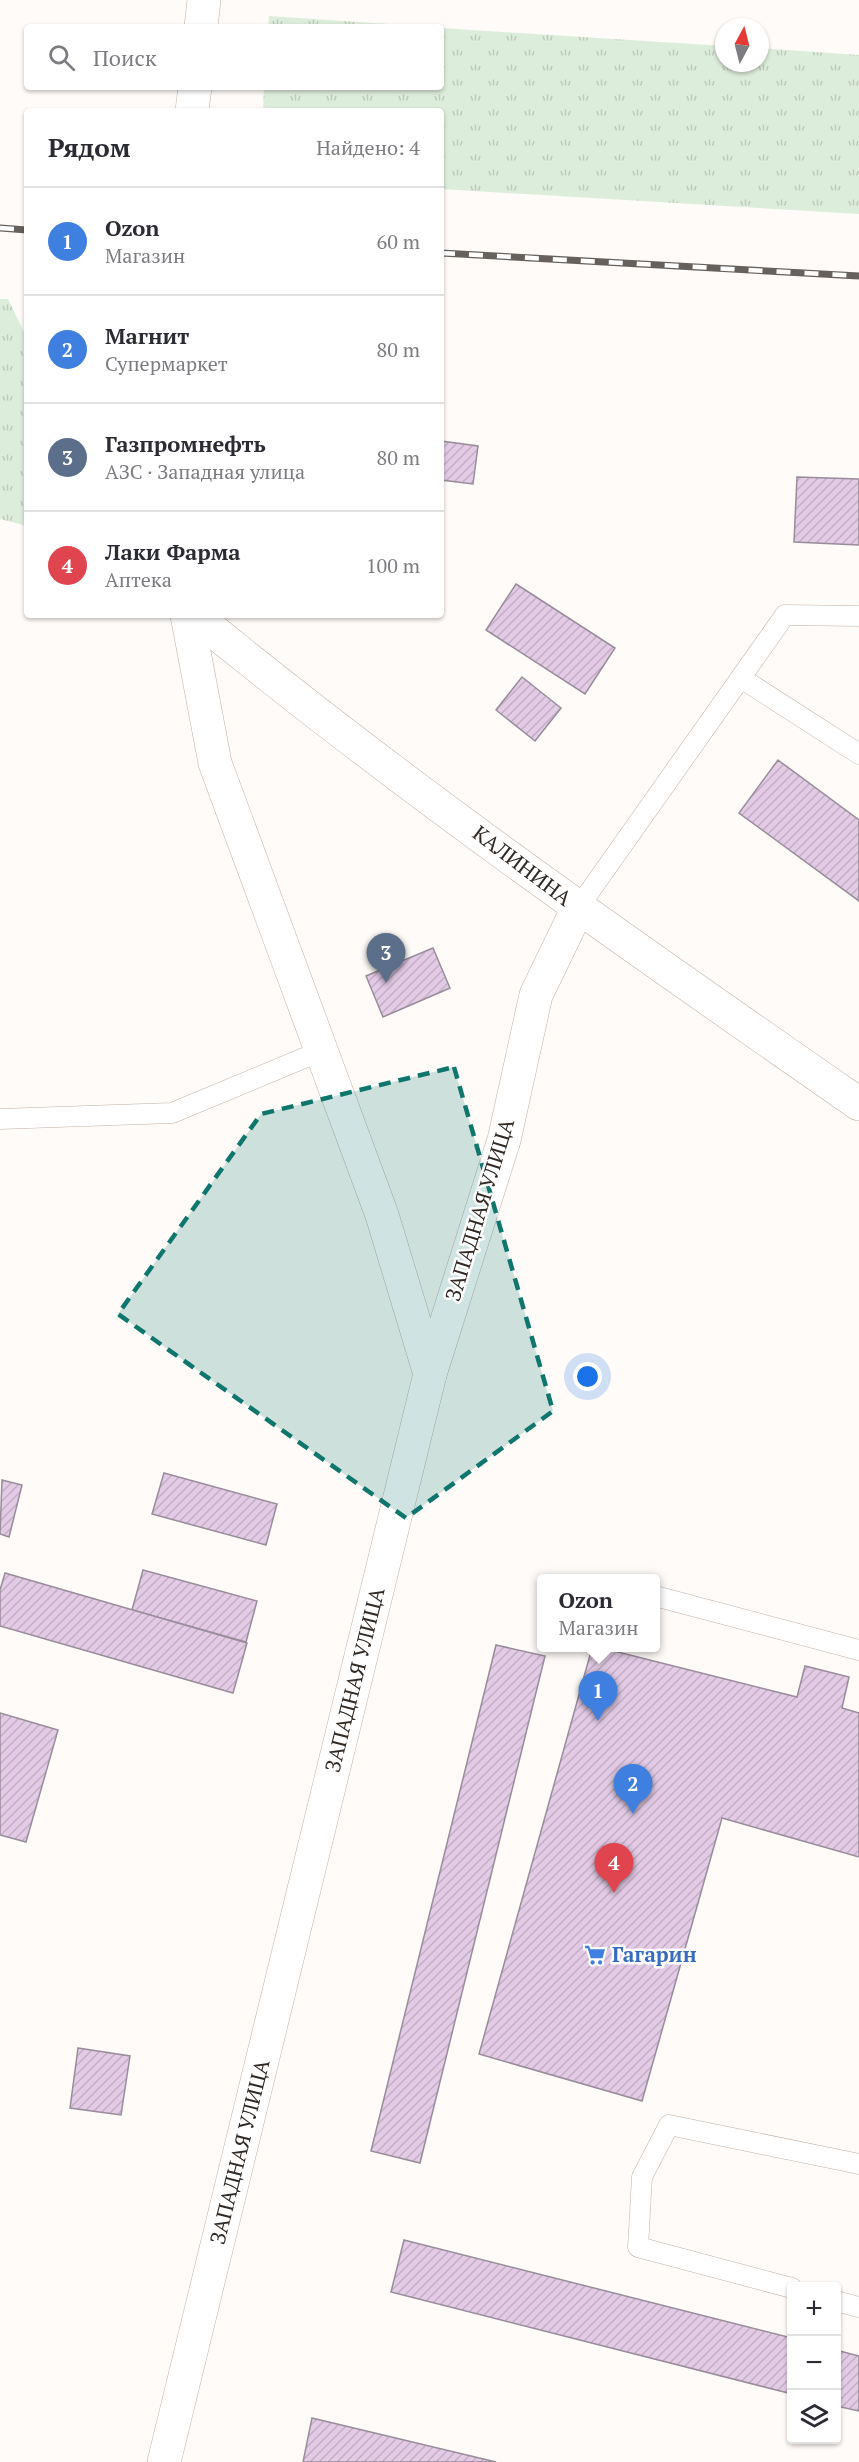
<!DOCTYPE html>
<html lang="ru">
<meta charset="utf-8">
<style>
:root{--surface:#fff;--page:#f2f2f3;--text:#2b2b33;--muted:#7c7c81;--line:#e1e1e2;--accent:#025d8e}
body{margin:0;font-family:"PT Serif",serif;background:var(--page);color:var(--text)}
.controls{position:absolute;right:18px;bottom:18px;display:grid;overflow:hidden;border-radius:6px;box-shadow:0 2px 4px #0004}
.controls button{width:54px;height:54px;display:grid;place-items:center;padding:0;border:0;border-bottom:2px solid var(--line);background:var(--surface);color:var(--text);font:30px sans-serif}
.compass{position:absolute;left:715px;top:18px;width:54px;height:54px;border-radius:50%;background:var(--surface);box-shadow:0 2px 4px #0004;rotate:7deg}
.you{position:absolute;left:588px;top:1377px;width:21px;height:21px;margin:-15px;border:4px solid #fff;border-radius:50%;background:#1a73e8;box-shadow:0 0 0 9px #1a73e833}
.badge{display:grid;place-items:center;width:39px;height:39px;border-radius:50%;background:var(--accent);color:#fff;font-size:20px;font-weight:700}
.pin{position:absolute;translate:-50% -50px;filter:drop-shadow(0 2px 3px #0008)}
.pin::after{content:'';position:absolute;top:32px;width:21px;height:18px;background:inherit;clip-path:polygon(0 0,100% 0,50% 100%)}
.popup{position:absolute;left:537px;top:1574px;width:123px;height:78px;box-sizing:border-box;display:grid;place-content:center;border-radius:6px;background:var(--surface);filter:drop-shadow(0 2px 4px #0005);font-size:20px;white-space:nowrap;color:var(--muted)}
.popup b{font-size:22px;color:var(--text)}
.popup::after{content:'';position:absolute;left:50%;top:100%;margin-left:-12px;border:12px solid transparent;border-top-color:var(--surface)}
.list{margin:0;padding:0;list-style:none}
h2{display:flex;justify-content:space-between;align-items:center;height:78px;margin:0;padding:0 24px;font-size:26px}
h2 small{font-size:20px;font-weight:400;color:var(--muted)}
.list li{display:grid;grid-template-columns:39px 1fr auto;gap:18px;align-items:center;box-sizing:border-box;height:108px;padding:0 24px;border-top:2px solid var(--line)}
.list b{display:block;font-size:22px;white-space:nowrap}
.list p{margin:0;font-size:20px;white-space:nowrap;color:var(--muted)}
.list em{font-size:20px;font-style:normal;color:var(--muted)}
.icon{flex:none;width:33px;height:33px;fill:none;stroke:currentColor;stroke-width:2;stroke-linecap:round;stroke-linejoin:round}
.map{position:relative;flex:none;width:859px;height:2462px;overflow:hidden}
.search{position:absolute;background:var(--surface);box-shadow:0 2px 4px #0004;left:24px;top:24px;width:420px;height:66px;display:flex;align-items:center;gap:15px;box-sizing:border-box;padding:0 21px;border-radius:6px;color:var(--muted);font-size:22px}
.panel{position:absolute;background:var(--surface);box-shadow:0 2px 4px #0004;left:24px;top:108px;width:420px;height:510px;border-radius:6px}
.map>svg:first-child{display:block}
</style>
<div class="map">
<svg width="859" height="2462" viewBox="0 0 859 2462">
<defs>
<pattern id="grass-tufts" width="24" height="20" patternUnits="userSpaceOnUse" patternTransform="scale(1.5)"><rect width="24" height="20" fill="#ddeddb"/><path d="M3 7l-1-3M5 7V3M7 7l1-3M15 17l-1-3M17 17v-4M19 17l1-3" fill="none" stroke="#becbbc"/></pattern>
<pattern id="building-hatch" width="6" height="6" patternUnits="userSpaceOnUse" patternTransform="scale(1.5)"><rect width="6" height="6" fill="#e3cbe6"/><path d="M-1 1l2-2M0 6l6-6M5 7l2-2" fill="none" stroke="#c3aec5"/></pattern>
</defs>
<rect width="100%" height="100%" fill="#fefbf8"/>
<g fill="url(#grass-tufts)">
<polygon points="269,16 432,27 268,27"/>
<polygon points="441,28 724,46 724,63 760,63 760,48 859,55 859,214 441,189 441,111 263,111 264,87 441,87"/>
<polygon points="0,299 8,299 27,338 27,526 0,519"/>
</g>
<g fill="url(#building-hatch)" stroke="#998c9b" stroke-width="1.5">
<polygon points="441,441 478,446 473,484 441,480"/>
<polygon points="797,477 859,479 859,545 794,542"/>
<polygon points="516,584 615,648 585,694 486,630"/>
<polygon points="522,677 561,708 535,741 496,710"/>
<polygon points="778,760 859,820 859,901 739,813"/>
<polygon points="433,948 450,988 383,1017 366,976"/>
<polygon points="164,1473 277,1504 266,1545 152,1514"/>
<polygon points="2,1480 22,1485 9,1537 0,1534"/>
<polygon points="143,1570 257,1601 246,1642 132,1610"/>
<polygon points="5,1573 247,1643 233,1693 0,1626 0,1590"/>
<polygon points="496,1645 545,1656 420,2163 371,2151"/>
<polygon points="592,1648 602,1648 797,1697 805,1666 849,1677 842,1708 859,1713 859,1857 722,1818 642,2101 479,2054"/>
<polygon points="0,1713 58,1730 26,1842 0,1835"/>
<polygon points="78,2048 130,2056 121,2115 70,2108"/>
<polygon points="404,2240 792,2338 792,2394 391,2292"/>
<polygon points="836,2350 859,2356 859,2411 836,2406"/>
<polygon points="312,2418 496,2462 303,2462"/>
</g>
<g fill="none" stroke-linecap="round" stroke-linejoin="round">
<defs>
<g id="lane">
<polyline points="741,678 859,754"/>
<polyline points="578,908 785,615 859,616"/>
<polyline points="0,1119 172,1113 321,1051"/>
<polyline points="655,1596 859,1650"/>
<polyline points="792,2288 638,2247 642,2177 669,2125 859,2164"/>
<polyline points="836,2301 859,2307"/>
</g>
<g id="secondary">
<polyline points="201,27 204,0"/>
<polyline points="192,111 195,87"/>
<polyline points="187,615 215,763 382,1215 430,1374"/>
<path d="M194,615C407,790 633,947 859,1104"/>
<polyline points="164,2462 430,1374 504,1140 536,995 578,908"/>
</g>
</defs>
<use href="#lane" stroke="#c3b1a5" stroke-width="21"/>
<use href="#secondary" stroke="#c3b1a5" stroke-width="34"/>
<use href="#lane" stroke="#fff" stroke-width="20"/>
<use href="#secondary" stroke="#fff" stroke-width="33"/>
<defs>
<g id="rail">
<polyline points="0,228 27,230"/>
<polyline points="441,253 859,276"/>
</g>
</defs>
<use href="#rail" stroke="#67615d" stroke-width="7"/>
<use href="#rail" stroke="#fff" stroke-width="4.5" stroke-dasharray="14" stroke-linecap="butt"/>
</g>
<path fill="#0f766e" fill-opacity="0.2" stroke="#0f766e" stroke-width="4.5" stroke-dasharray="12 8" stroke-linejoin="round" d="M454,1067L553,1411L406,1518L118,1314L261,1114Z"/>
<defs>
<symbol id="supermarket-bare" viewBox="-9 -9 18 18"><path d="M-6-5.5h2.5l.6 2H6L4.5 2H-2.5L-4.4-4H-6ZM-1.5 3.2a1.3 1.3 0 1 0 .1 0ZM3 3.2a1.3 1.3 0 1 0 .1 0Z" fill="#3f7fe0" stroke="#fff" stroke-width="2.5" paint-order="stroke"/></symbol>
</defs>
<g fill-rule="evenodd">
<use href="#supermarket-bare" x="580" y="1940" width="30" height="30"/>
</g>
<g text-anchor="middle" stroke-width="5" stroke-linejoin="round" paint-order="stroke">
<g font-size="21" fill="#302924" stroke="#fff">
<text transform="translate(522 866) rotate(37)" y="7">КАЛИНИНА</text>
<text transform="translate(480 1210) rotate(-73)" y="7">ЗАПАДНАЯ УЛИЦА</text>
<text transform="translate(355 1680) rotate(-76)" y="7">ЗАПАДНАЯ УЛИЦА</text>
<text transform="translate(240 2152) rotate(-76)" y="7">ЗАПАДНАЯ УЛИЦА</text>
</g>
<g font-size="21" font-weight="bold" fill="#366cbe" stroke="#fff" text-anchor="start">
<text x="612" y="1962">Гагарин</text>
</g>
</g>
</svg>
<div class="controls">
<button>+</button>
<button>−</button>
<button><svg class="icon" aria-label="layers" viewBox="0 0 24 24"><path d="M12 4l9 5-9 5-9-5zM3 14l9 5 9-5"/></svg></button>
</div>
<svg class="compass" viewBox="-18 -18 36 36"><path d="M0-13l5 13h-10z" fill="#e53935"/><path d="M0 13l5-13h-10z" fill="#7c7c81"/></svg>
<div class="you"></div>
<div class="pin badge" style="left:598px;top:1721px;background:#3f7fe0">1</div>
<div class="popup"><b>Ozon</b>Магазин</div>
<div class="pin badge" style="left:633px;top:1814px;background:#3f7fe0">2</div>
<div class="pin badge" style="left:386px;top:983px;background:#5c6f8a">3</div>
<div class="pin badge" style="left:614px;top:1893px;background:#e0444e">4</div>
<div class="search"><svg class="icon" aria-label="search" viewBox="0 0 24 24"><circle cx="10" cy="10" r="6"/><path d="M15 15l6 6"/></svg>Поиск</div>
<section class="panel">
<h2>Рядом<small>Найдено: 4</small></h2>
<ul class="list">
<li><span class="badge" style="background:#3f7fe0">1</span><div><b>Ozon</b><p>Магазин</p></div><em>60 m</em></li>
<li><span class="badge" style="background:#3f7fe0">2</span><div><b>Магнит</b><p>Супермаркет</p></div><em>80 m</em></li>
<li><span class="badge" style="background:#5c6f8a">3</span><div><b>Газпромнефть</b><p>АЗС · Западная улица</p></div><em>80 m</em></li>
<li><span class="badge" style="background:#e0444e">4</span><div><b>Лаки Фарма</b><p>Аптека</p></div><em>100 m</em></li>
</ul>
</section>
</div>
